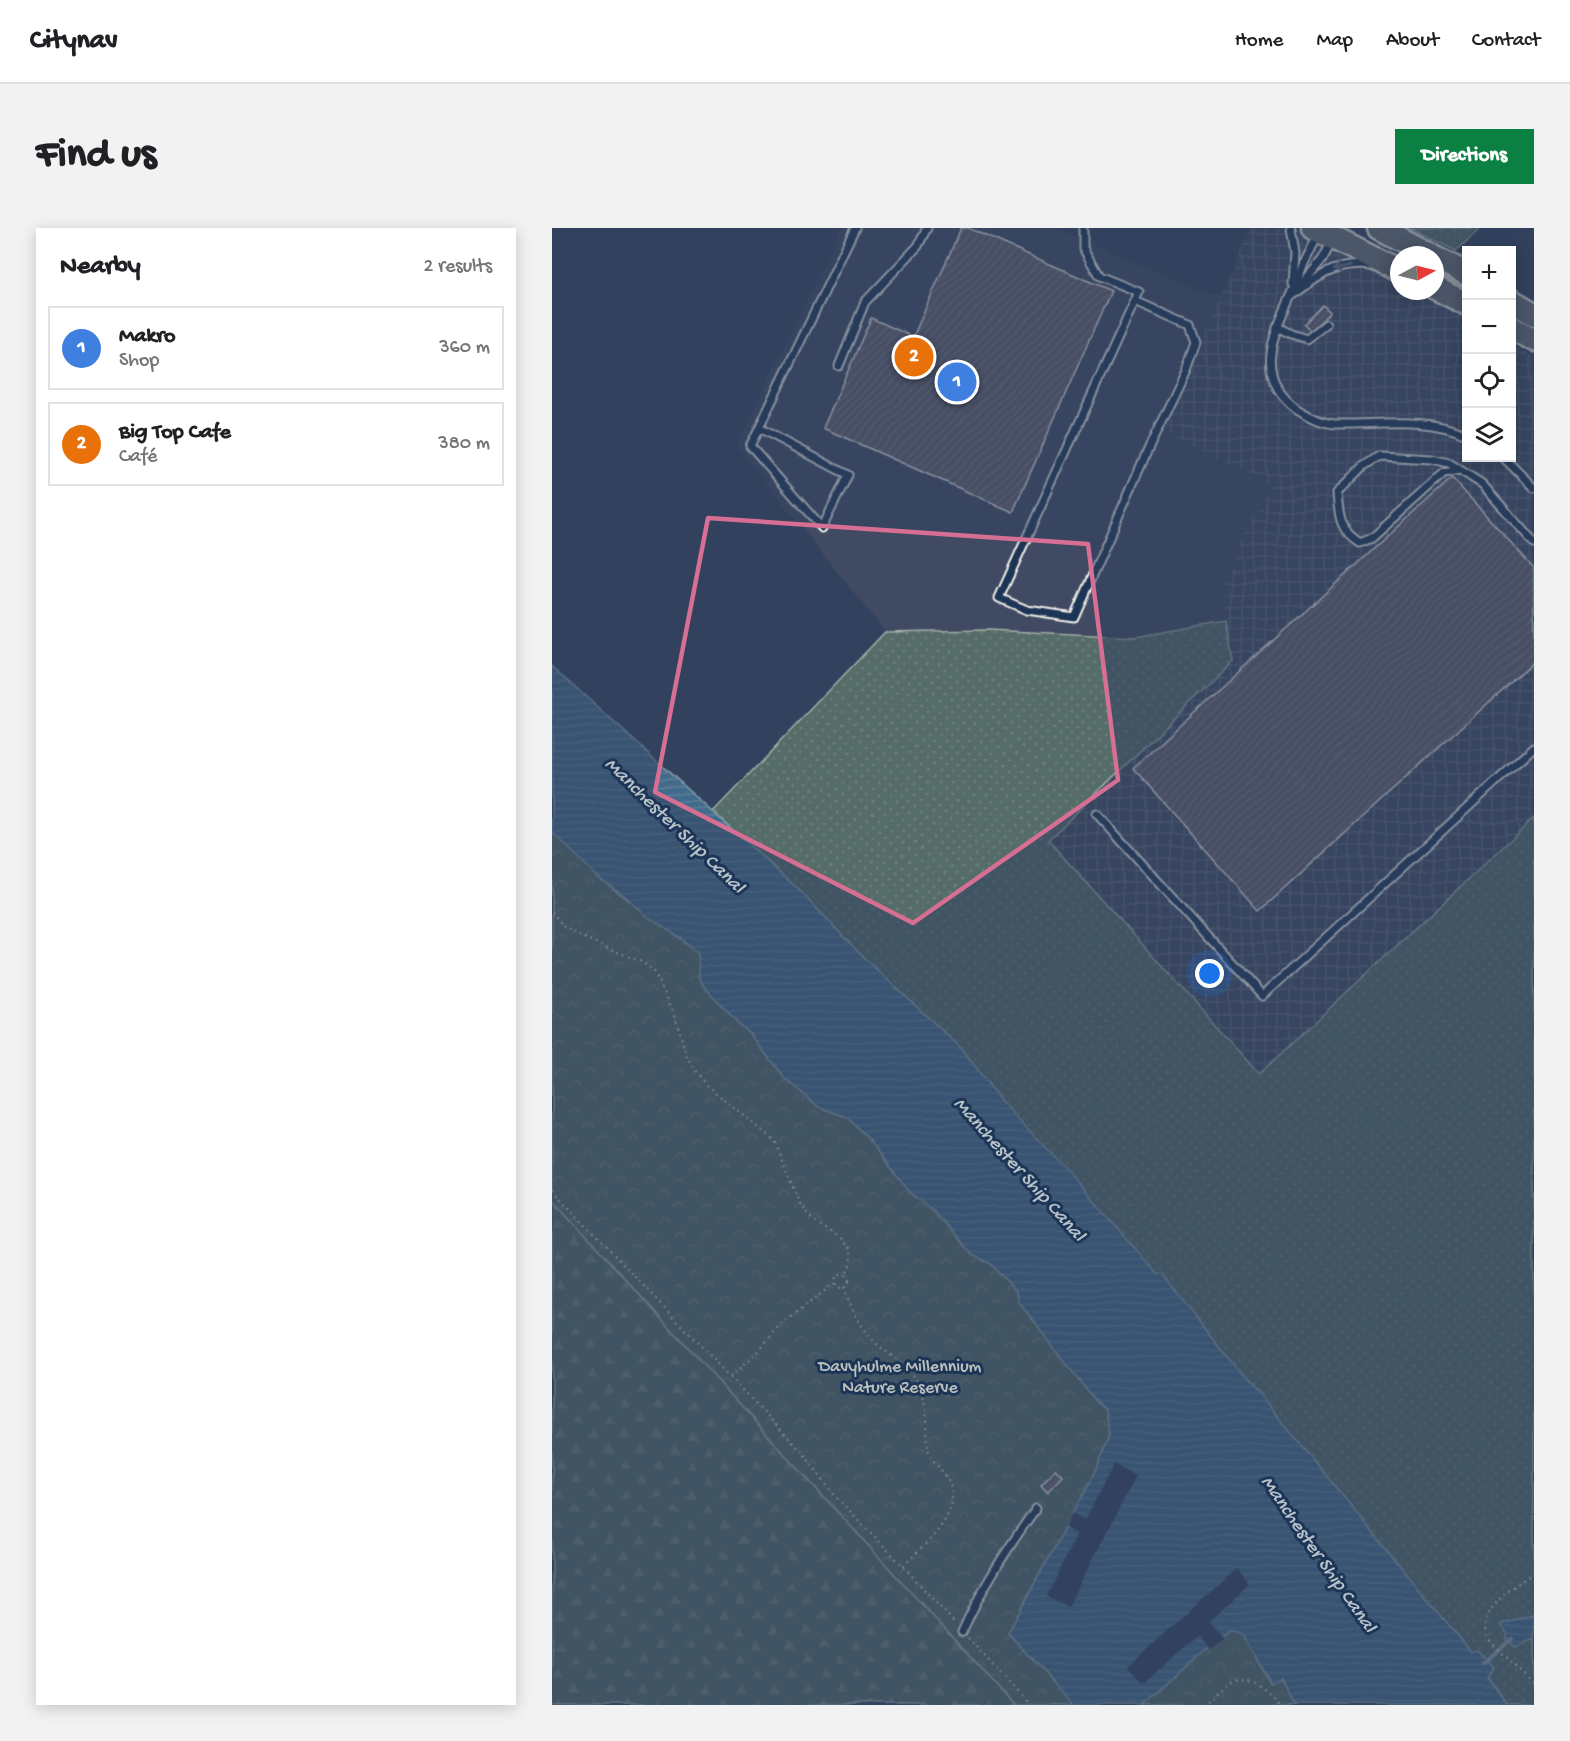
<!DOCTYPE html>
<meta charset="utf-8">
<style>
:root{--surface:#fff;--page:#f2f2f2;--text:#202124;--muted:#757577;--line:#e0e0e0;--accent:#0b8043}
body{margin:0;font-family:"Gochi Hand",sans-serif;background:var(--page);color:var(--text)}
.controls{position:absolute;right:18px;top:18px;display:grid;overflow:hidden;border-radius:0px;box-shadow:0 3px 15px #0003}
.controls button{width:54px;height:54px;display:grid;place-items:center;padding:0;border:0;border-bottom:2px solid var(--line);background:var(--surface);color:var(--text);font:30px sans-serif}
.compass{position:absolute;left:838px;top:18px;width:54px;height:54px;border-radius:50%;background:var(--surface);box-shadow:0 3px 15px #0003;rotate:83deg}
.you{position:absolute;left:658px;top:746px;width:21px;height:21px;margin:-15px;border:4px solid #fff;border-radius:50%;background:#1a73e8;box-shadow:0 0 0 9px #1a73e833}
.badge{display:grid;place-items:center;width:39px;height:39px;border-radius:50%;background:var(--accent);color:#fff;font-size:20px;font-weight:700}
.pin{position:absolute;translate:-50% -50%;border:3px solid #fff;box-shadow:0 2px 6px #0006}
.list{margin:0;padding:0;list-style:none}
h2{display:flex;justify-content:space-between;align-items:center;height:78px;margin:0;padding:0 24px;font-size:26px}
h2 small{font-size:20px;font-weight:400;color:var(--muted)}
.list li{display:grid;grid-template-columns:39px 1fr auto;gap:18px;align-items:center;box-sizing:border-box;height:84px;margin:0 12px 12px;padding:0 12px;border:2px solid var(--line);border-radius:0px}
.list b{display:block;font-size:22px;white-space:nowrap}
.list p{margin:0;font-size:20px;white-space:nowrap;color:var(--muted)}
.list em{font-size:20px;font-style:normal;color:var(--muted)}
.icon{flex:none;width:33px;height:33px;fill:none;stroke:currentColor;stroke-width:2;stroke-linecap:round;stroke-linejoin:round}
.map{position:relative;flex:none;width:982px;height:1477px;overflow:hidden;border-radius:0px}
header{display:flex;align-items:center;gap:36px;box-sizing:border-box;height:84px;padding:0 30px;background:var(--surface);border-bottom:2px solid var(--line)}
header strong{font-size:28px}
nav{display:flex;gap:33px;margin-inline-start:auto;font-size:21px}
.intro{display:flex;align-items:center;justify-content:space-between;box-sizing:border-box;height:144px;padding:0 36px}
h1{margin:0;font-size:42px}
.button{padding:15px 27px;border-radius:0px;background:var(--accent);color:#fff;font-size:21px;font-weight:700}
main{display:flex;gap:36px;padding:0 36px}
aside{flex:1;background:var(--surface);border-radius:0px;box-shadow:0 3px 15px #0003}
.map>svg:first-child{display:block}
</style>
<header>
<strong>Citynav</strong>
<nav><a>Home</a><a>Map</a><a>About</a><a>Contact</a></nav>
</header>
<div class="intro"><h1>Find us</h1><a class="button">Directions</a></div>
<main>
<aside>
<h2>Nearby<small>2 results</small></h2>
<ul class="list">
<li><span class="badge" style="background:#3f7fe0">1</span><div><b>Makro</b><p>Shop</p></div><em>360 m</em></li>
<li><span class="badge" style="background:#e8710a">2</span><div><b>Big Top Cafe</b><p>Café</p></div><em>380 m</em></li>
</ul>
</aside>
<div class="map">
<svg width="982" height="1477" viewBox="0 0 982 1477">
<defs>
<pattern id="industrial-grid" width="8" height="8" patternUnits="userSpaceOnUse" patternTransform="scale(1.5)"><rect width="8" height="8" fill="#414b63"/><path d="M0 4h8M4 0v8" fill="none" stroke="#5d6579"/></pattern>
<pattern id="grass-dots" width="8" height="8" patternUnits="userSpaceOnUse" patternTransform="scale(1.5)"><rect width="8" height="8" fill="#556c68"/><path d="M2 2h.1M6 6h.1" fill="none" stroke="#6e817e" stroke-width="1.8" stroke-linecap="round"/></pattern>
<pattern id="forest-firs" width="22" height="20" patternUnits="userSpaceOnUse" patternTransform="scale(1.5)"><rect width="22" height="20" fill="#556c68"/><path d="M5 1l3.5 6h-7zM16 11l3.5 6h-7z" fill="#6e817e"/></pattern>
<pattern id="park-crowns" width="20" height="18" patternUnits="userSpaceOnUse" patternTransform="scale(1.5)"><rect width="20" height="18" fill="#556c68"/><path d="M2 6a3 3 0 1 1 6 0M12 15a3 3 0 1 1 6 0" fill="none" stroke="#6e817e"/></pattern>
<pattern id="water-rules" width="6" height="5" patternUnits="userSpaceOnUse" patternTransform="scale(1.5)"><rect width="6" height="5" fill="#426a8a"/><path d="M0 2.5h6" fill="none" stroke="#5e809a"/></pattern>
<pattern id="building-hatch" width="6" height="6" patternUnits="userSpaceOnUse" patternTransform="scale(1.5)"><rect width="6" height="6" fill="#63606e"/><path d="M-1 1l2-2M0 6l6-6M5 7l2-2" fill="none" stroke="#7a7783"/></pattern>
</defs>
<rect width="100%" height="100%" fill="#32425e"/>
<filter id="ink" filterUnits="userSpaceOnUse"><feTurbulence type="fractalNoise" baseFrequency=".0167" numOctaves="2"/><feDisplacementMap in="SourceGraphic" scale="12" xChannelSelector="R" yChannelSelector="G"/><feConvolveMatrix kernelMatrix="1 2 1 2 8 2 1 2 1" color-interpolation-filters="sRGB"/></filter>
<g filter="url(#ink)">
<polygon fill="#414b63" points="289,0 504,0 669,71 609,203 719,256 670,353 674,393 583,409 435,402 333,404 185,218"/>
<polygon fill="url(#industrial-grid)" points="700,0 730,0 847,54 847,63 866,63 914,91 915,230 960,230 960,117 982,130 982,590 707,846 496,612 681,433 674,393 670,353 719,256 609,203"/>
<g fill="url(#grass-dots)" stroke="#a4aea8" stroke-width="1.5">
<polygon points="858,0 929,0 904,23"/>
<polygon points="674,393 681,433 496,612 707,846 982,590 982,1387 949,1397 969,1416 982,1411 982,1477 955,1477 935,1449 942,1439 925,1422 919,1424 707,1166 695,1154 610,1047 606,1047 448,872 411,822 310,728 248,663 161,584 333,404 435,402 583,409"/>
</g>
<polygon fill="url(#forest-firs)" stroke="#a4aea8" stroke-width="1.5" points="0,971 462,1477 0,1477"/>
<g fill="url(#park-crowns)" stroke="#a4aea8" stroke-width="1.5">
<polygon points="0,601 47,650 147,725 147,749 151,757 186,796 198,805 232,850 267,879 295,889 319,914 358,964 380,982 420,1027 438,1035 465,1064 467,1074 543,1173 553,1182 557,1208 544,1242 456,1405 522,1477 462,1477 0,971"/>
<polygon points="678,1402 691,1405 718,1455 729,1450 742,1477 592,1477 653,1422"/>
</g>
<g fill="url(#water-rules)" stroke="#89a0b0" stroke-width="1.5">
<polygon points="0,438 248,663 310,728 411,822 448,872 516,943 606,1047 610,1046 695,1154 707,1166 919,1424 925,1422 942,1439 935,1450 955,1477 742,1477 729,1450 719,1455 691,1406 678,1402 653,1422 592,1477 522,1477 456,1405 544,1242 557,1208 553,1182 543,1173 467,1074 465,1064 438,1035 420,1027 380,982 358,964 319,914 295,889 267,879 232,850 198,805 186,796 151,757 147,749 146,725 129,710 98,691 72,667 47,650 0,604"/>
<polygon points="982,1387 982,1411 963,1419 954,1410 956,1406 948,1397"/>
</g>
<g fill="#32425e">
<polygon points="562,1236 584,1248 516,1379 494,1368 525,1306 513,1299 520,1285 533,1292"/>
<polygon points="685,1340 698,1356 656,1394 671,1411 657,1422 645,1408 592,1455 576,1438"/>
</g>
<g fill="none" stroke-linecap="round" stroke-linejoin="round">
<polyline stroke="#89a0b0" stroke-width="4" points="931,1435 960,1411"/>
</g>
<g fill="url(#building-hatch)" stroke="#f4f1e8" stroke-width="1.5">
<polygon points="409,0 416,0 559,63 461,284 271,200 319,90 361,109"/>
<polygon points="771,77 778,84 759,103 752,96"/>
<polygon points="900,250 982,340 982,433 708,683 581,540"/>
<polygon points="504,1241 511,1248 496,1264 489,1256"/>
</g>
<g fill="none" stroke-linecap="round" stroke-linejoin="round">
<defs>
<g id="service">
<polyline points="531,0 531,20 547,48 587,64 447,370 475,382 522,389 594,226 634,142 644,114 638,97 583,73"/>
<polyline points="739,0 743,25 741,56"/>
<path d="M766,7C760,20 753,32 748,45C745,53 742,62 738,70C720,110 702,149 745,181C757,188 769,195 783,196C827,197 873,188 915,207"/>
<polyline points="749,57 770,32 781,12"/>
<path d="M740,68C766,48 784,34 819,38"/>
<polyline points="725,99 739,106 755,111 774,96"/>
<polyline points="287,138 313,74 366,18 375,0"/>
<polyline points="207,200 296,247 270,300 198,218 207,200 303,0"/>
<polyline points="952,230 982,260"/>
<path d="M907,242L892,245L820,310L808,315C787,302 787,288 785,265L812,238L827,228L880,231L897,235L930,256L982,315"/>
<polyline points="545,586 710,768 982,519"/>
<path d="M410,1404C430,1359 456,1320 484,1280"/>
</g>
<g id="trunk">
<polyline points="761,0 847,43"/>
<polyline points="827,0 878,27"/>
<polyline points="883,30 915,46"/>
<polyline points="883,60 915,76"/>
<polyline points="960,73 982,86"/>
<polyline points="960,100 982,112"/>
</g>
</defs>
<use href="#service" stroke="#f4f1e8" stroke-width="11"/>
<use href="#trunk" stroke="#f4f1e8" stroke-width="27"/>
<g stroke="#f4f1e8" stroke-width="2" stroke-dasharray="1.5 4.5" stroke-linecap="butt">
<polyline points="0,684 12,699 32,710 90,734 102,743 123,787 134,826 142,842 154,857 222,912 247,974 254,985 262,994 288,1010 296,1020 299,1028 298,1038 293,1047"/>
<polyline points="0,962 252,1226 284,1269 351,1338 404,1397"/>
<circle cx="290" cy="1053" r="7"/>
<path d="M292,1059C299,1081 310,1102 327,1118C339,1128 352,1135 362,1148C370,1161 374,1177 375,1192C376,1203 374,1213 377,1224C381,1235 390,1241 395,1251C415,1284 372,1317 351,1338"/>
<polyline points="179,1148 206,1124 230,1096 283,1055"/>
<path d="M982,1345C962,1357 924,1383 935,1410L982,1456"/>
<polyline points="416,1410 477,1477"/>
<path d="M652,1477C660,1470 669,1460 678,1454C696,1444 719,1463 728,1477"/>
</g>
<use href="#service" stroke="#1d3557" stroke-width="7"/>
<use href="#trunk" stroke="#6b6f74" stroke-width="22"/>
</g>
<defs><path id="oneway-shaft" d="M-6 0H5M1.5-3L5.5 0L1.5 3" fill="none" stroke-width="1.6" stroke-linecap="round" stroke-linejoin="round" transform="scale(1.5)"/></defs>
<use stroke="#68778a" href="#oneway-shaft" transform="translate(790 40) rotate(167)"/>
</g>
<path d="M0 0H982V1477H0ZM156,290L536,316L566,552L361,695L103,564Z" fill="#32425e" fill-opacity=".55" fill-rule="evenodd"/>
<path fill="none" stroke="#d66f93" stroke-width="4.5" stroke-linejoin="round" d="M156,290L536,316L566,552L361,695L103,564Z"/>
<g text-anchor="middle" stroke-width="6" stroke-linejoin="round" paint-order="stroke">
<g font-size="18" fill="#bcc2bb" stroke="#1d3557">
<text x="348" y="1143">Davyhulme Millennium<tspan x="348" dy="21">Nature Reserve</tspan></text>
</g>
<g font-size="20" font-style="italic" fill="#b6c2c7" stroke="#1d3557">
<text transform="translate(124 596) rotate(44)" y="7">Manchester Ship Canal</text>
<text transform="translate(469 940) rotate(48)" y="7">Manchester Ship Canal</text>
<text transform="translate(768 1325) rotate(55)" y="7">Manchester Ship Canal</text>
</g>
</g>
</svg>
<div class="controls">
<button>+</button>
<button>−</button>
<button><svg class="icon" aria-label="locate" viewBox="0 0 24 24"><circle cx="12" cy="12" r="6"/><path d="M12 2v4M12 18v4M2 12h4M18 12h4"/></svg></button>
<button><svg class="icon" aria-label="layers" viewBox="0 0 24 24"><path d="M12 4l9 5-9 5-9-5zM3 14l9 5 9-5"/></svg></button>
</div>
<svg class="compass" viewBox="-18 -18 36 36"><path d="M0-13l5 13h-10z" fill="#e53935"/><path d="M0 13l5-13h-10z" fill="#757577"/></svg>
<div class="you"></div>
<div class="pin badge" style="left:405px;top:154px;background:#3f7fe0">1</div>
<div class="pin badge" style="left:362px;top:129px;background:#e8710a">2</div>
</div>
</main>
